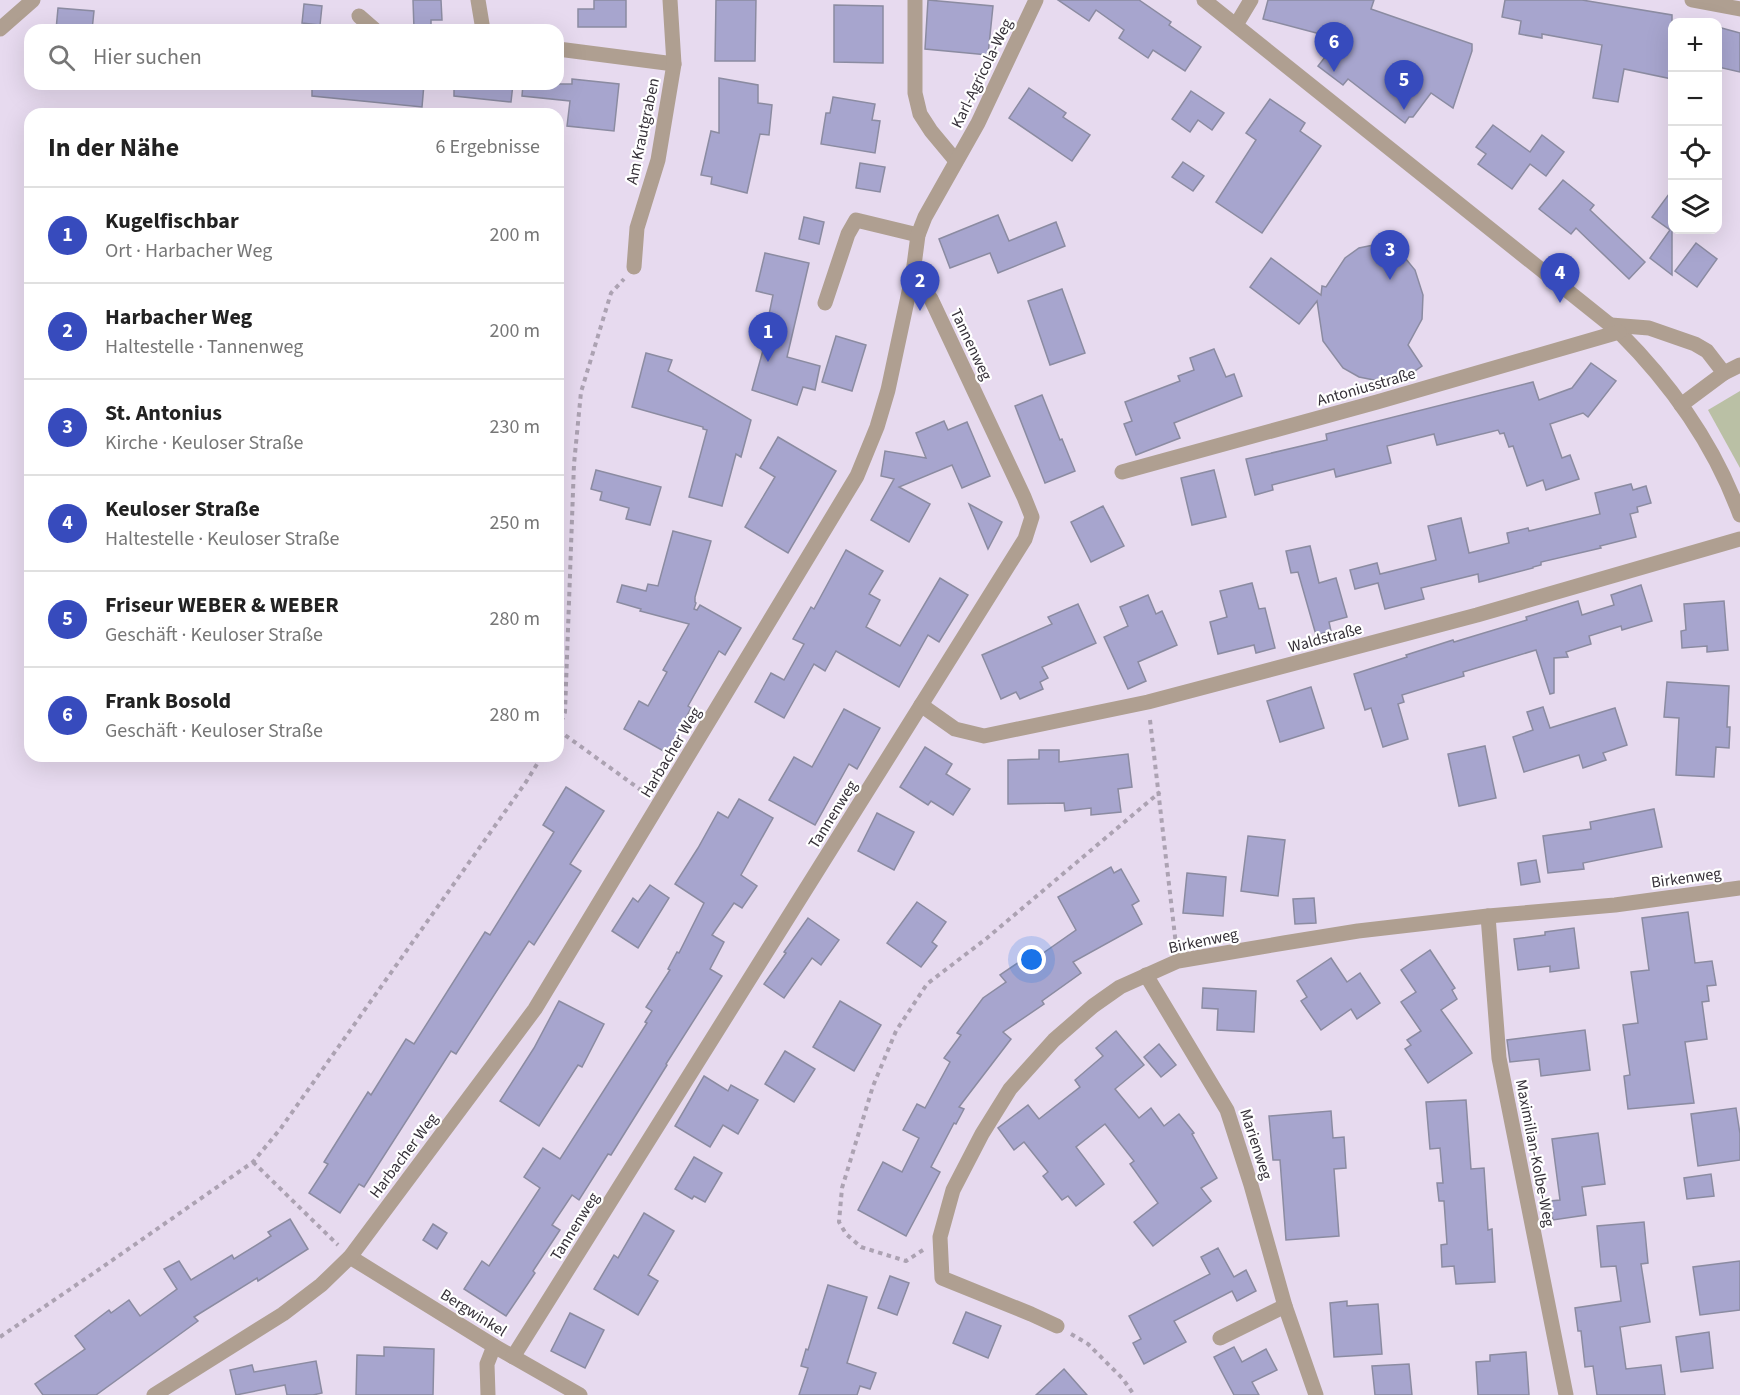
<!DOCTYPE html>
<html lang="de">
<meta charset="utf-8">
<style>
:root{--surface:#fff;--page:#f6f6f6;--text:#222;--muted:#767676;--line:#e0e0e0;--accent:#374bbd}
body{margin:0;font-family:"Source Sans 3",sans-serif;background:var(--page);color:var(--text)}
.controls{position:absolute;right:18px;top:18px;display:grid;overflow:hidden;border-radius:12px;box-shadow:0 6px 24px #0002}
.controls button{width:54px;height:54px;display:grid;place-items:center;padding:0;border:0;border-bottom:2px solid var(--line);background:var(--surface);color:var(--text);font:30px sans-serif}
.you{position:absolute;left:1032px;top:960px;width:21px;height:21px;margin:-15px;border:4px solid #fff;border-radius:50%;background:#1a73e8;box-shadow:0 0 0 9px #1a73e833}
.badge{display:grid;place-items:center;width:39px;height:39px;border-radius:50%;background:var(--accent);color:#fff;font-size:20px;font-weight:700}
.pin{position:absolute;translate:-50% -50px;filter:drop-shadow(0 2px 3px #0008)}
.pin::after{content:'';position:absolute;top:32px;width:21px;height:18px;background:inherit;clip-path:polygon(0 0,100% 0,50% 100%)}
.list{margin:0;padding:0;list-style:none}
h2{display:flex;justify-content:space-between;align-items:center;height:78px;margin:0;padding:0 24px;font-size:26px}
h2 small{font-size:20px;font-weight:400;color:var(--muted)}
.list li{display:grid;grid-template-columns:39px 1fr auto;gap:18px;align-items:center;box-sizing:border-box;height:96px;padding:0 24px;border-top:2px solid var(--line)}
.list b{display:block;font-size:22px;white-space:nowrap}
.list p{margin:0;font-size:20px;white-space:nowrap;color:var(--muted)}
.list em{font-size:20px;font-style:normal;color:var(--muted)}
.icon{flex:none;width:33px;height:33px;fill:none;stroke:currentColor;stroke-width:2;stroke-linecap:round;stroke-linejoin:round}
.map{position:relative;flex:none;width:1740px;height:1395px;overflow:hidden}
.search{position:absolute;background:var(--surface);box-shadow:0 6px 24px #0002;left:24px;top:24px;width:540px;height:66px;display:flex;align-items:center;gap:15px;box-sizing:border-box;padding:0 21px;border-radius:18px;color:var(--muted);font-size:22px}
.panel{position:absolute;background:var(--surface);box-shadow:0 6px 24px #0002;left:24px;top:108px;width:540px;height:654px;border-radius:18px}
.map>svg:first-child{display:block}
</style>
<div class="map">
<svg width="1740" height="1395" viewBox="0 0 1740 1395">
<rect width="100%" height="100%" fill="#e7daef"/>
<polygon fill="#bac0a5" points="1740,391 1740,468 1708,410"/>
<g fill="#a7a5ce" stroke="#8b8ba1" stroke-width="1.5">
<polygon points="413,0 441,0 442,20 431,20 431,29 414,29"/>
<polygon points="594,0 626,0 626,27 578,27 578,9 594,9"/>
<polygon points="716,0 756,0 755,61 715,61"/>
<polygon points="928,0 993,6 988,55 925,49"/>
<polygon points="1058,0 1139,0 1171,22 1169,25 1201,47 1185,71 1153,50 1148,58 1119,38 1124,30 1096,10 1089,21"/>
<polygon points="1268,0 1374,0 1371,9 1472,44 1472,51 1453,108 1431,93 1413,117 1409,117 1405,123 1348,79 1343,85 1318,66 1339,39 1263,19"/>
<polygon points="1505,0 1582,0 1672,15 1672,79 1624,69 1618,102 1593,98 1602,45 1542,34 1542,38 1519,34 1521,21 1502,17"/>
<polygon points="304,4 322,6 320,25 302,23"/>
<polygon points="834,5 883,6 883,63 834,62"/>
<polygon points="58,8 94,11 92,30 56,30"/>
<polygon points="1718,27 1740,33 1740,72 1718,67"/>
<polygon points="719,78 758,85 758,103 772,105 769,135 760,134 747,193 711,184 712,177 701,175 711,131 719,133"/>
<polygon points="572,79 619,84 614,131 567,126 570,101 522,96 523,84 572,84"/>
<polygon points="312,84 424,84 422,107 312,96"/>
<polygon points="454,84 513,84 511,102 454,96"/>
<polygon points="1029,88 1066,113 1063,117 1090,135 1072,161 1009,118"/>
<polygon points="1191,91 1224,113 1212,130 1198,120 1190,132 1172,119"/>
<polygon points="833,97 875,104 872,120 880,121 875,153 821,144 826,113 830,113"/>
<polygon points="1270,99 1305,123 1300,131 1321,146 1262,233 1216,202 1256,140 1246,133"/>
<polygon points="1493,125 1530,152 1542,135 1564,152 1546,176 1530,164 1512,189 1478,164 1486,154 1476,147"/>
<polygon points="1183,162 1204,176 1193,191 1172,177"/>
<polygon points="860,163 885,167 880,192 856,188"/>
<polygon points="1563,180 1594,205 1590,210 1645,262 1629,279 1576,228 1571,234 1539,209"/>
<polygon points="1672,190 1672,275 1650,258 1670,230 1652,217"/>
<polygon points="998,215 1009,241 1056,222 1065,246 998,273 990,253 950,268 939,239"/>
<polygon points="804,217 824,222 819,244 799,239"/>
<polygon points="1696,243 1717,259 1697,287 1675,271"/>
<polygon points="1378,244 1401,253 1415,270 1423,295 1422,319 1408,345 1422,366 1402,380 1384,382 1359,377 1343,368 1323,341 1317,301 1299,324 1250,287 1271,258 1321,295 1322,286 1326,287 1345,258 1359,248"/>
<polygon points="765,253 809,263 787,357 820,366 815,390 803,387 797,405 752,390 770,325 767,324 773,295 756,291"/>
<polygon points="1062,289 1085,353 1050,365 1028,301"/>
<polygon points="836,336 866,345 852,391 822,382"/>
<polygon points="1214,349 1226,377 1234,374 1242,396 1174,423 1180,438 1136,455 1124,424 1132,421 1125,402 1180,381 1178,376 1194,370 1190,358"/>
<polygon points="646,353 672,360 668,371 751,420 741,457 736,454 722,506 689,497 707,430 703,429 703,427 632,407"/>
<polygon points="1591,363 1616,381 1588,417 1583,413 1550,424 1562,458 1570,455 1579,479 1546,490 1543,480 1527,486 1513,446 1509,447 1504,433 1500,434 1498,430 1437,445 1434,434 1387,446 1391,463 1336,477 1334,469 1272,485 1273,490 1255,495 1246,459 1327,440 1326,434 1533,382 1539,400 1572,388"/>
<polygon points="1042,395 1060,440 1062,439 1075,471 1045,483 1015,406"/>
<polygon points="944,421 948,430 967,422 990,476 962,488 952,465 899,487 930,504 909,542 871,520 894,479 881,476 885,451 926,458 916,433"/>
<polygon points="778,437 836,471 788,553 745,527 775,477 760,468"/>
<polygon points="596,470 661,487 650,525 626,519 629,508 600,500 602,492 591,489"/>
<polygon points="1214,470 1226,517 1192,525 1181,478"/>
<polygon points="1631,484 1633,490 1646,486 1651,503 1637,507 1638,512 1630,514 1636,537 1600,546 1601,548 1541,562 1541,565 1533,567 1533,568 1479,582 1478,574 1421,588 1424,599 1385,609 1378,583 1355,589 1350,570 1377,563 1380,574 1436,560 1428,526 1461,518 1469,553 1509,543 1507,533 1528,528 1529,531 1600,514 1595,493"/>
<polygon points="969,504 1002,522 988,549"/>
<polygon points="1103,506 1124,546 1091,562 1071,522"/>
<polygon points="673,531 711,541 695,597 695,602 696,603 694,609 697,610 700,605 741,628 725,655 719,651 688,706 691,708 667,753 624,729 639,701 648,706 667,672 663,670 689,624 640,611 641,609 617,602 622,585 646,591 648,584 658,586"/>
<polygon points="1310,546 1319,583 1336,578 1347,617 1329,622 1331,631 1316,635 1298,572 1291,573 1286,551"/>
<polygon points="846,550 883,571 869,594 880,600 866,627 900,646 940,578 968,595 939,642 928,635 899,687 836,651 825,671 814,664 784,718 755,702 771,673 784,680 804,644 793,639 811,607 814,609"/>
<polygon points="1252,583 1259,609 1265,608 1275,648 1256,653 1254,645 1218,654 1210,622 1227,617 1220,591"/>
<polygon points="1641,585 1652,621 1622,630 1621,626 1589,636 1591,644 1566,652 1568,657 1554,658 1554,693 1550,694 1536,650 1463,672 1464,676 1402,695 1404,702 1398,704 1408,739 1383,747 1371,708 1365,710 1354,674 1407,657 1406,655 1453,640 1454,642 1527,620 1526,617 1578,601 1582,615 1614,605 1611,595"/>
<polygon points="1148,595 1156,614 1162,611 1177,645 1138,662 1146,681 1128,689 1104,637 1128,626 1120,607"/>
<polygon points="1724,601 1728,650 1707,652 1707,646 1682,648 1681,631 1686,630 1684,604"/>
<polygon points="1078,604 1096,643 1042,667 1048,678 1040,682 1043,689 1020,699 1016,692 1001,699 982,655 1052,624 1048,617"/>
<polygon points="1667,682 1729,686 1727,727 1730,727 1729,748 1716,747 1714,777 1676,775 1679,718 1664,717"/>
<polygon points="1311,687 1324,728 1280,742 1267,701"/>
<polygon points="1543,707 1550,728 1615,708 1627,745 1603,753 1606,760 1583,768 1579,755 1524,772 1513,737 1533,730 1527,712"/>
<polygon points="844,709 880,728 857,769 849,764 815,825 769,800 794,757 812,767"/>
<polygon points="1485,746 1496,798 1459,806 1448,754"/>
<polygon points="925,747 952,764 946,774 970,789 953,815 931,801 928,805 900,787"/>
<polygon points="1039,750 1059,750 1059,762 1128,754 1132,787 1118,789 1121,812 1091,815 1091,808 1065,811 1064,803 1008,804 1008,760 1039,759"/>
<polygon points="566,787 604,811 570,864 581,871 534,945 529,941 456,1054 451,1051 364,1187 359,1184 340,1213 309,1193 328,1164 324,1162 368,1092 371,1095 406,1039 414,1044 485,932 490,935 554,832 543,825"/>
<polygon points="739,799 773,818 741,875 757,886 742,908 734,903 712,935 724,942 710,969 722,976 666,1064 667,1065 611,1155 608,1154 579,1200 572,1195 552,1225 560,1230 533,1271 535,1273 506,1316 464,1289 482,1261 489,1266 540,1188 524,1177 543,1148 560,1159 647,1023 645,1022 652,1011 646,1007 670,970 668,969 677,952 679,953 704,903 675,884 698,848 718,812 728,818"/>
<polygon points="1654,809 1662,847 1583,863 1584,869 1548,873 1543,836 1591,829 1590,822"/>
<polygon points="877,813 914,832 894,870 858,851"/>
<polygon points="1248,836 1285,840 1278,896 1241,891"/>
<polygon points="1536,860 1540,882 1521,885 1518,863"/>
<polygon points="1111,867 1114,873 1121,869 1139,901 1132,905 1142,924 1073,962 1081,973 1042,1001 1044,1004 1003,1032 1011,1039 959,1107 964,1109 956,1124 954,1123 931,1167 940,1172 906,1236 858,1210 883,1162 902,1172 919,1138 903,1130 917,1104 925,1108 950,1062 944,1058 961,1035 957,1033 983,998 1006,982 1000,975 1022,960 1026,965 1076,930 1058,897"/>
<polygon points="1187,873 1226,877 1223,916 1183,913"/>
<polygon points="650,885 669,898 638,948 612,931 633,898 638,902"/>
<polygon points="1314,898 1316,923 1295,924 1293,899"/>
<polygon points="917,902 946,922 932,942 937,946 921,967 887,943"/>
<polygon points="1688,912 1695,963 1712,961 1716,985 1707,986 1709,1001 1702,1002 1707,1039 1685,1042 1694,1103 1628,1109 1624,1076 1630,1075 1623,1025 1638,1023 1631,972 1649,970 1642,918"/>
<polygon points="808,918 839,940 821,965 812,958 784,998 764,984 786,953 784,952"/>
<polygon points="1574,928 1579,968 1550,972 1550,966 1518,970 1514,939 1545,935 1545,932"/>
<polygon points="1430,950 1455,988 1452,990 1457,999 1441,1010 1472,1053 1428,1083 1405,1049 1411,1045 1407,1040 1421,1031 1401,1002 1416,992 1401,970"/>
<polygon points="1331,958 1347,982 1360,973 1380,1003 1357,1019 1351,1009 1321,1030 1301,1001 1307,997 1297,981"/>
<polygon points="1203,988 1256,991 1254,1032 1217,1030 1218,1009 1202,1008"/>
<polygon points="559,1001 604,1024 582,1067 578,1065 539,1126 500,1101 534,1048"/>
<polygon points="840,1001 881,1025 854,1071 813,1047"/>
<polygon points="1585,1030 1590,1070 1541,1076 1539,1059 1510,1062 1507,1040"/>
<polygon points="1116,1031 1144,1065 1115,1089 1139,1118 1151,1108 1164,1126 1179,1114 1194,1133 1192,1134 1217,1178 1201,1188 1211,1201 1153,1246 1134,1222 1158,1203 1130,1164 1134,1161 1105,1124 1076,1147 1104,1184 1076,1206 1068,1196 1062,1200 1043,1176 1048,1172 1024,1142 1014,1150 998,1128 1028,1105 1039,1119 1080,1087 1075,1080 1103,1056 1096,1048"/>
<polygon points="1159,1044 1176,1065 1161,1077 1144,1057"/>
<polygon points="785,1051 815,1069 794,1102 765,1084"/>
<polygon points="704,1076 728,1091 731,1085 758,1100 738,1134 723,1125 710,1147 675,1126"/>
<polygon points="1466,1100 1471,1169 1484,1168 1488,1230 1492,1229 1495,1282 1456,1284 1454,1266 1442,1267 1441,1245 1447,1244 1444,1201 1439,1201 1437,1183 1443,1183 1440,1148 1430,1149 1426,1102"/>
<polygon points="1736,1108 1740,1134 1740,1160 1698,1166 1691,1114"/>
<polygon points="1331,1111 1333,1138 1344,1137 1346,1168 1334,1169 1339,1236 1286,1240 1280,1160 1273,1160 1269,1116"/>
<polygon points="1598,1133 1605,1184 1582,1187 1586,1215 1553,1220 1550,1201 1560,1200 1552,1139"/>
<polygon points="694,1157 722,1173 705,1202 694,1196 692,1199 675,1189"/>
<polygon points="1711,1174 1714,1196 1687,1199 1684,1178"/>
<polygon points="644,1213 674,1231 648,1275 658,1281 638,1315 594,1289 614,1255 618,1258"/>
<polygon points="290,1219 308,1249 258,1281 257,1278 194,1317 198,1321 96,1395 43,1395 35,1384 85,1349 75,1336 109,1310 111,1313 129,1300 140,1316 177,1289 164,1269 179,1261 191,1280 232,1255 234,1259 271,1236 268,1232"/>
<polygon points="1644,1222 1648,1263 1641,1264 1650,1322 1620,1327 1626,1369 1661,1365 1665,1395 1597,1395 1593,1366 1585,1367 1581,1331 1578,1331 1575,1308 1621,1301 1616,1266 1601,1267 1597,1226"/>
<polygon points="433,1224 447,1233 437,1249 423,1240"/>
<polygon points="1218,1248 1234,1277 1246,1270 1256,1291 1237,1301 1232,1291 1174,1321 1186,1342 1144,1364 1133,1343 1141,1339 1129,1316 1210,1274 1201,1257"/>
<polygon points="1740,1261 1740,1310 1700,1315 1693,1267"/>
<polygon points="890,1276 909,1283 897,1315 878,1308"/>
<polygon points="828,1285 867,1297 847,1363 876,1373 870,1389 860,1386 857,1395 799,1395 808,1368 801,1366 806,1349 808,1350"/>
<polygon points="1347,1301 1347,1306 1378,1304 1382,1354 1334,1357 1330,1303"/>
<polygon points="966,1312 1001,1326 988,1358 953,1343"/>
<polygon points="570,1313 604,1330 585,1368 551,1351"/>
<polygon points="1709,1332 1713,1368 1681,1372 1676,1337"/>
<polygon points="384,1347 434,1349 433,1395 356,1395 357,1355 384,1356"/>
<polygon points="1234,1347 1242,1362 1266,1349 1277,1370 1252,1382 1259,1395 1234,1395 1214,1357"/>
<polygon points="1526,1352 1529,1395 1478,1395 1476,1362 1490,1361 1490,1355"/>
<polygon points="316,1361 322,1393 313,1395 287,1395 285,1385 236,1395 230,1370 252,1365 254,1372"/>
<polygon points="1409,1364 1412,1395 1375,1395 1372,1366"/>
<polygon points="1064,1369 1087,1395 1036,1395"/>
</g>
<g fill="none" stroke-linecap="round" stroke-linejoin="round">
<g stroke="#aca2b2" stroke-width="4" stroke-dasharray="4.5 4.5" stroke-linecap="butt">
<polyline points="1150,720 1176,945"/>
<polyline points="558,730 565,712 574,464 581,392 611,293 624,279"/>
<polyline points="558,730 645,793"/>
<polyline points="253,1162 338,1245"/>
<polyline points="923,1250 906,1261 861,1247 846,1234 839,1222 842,1188 873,1086 896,1031 927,984 987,938 1160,792"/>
<polyline points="1071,1334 1088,1344 1123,1379 1134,1395"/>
<polyline points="0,1337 104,1266 253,1162 281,1128 526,782 542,756"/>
</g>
<g stroke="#af9f91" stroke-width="15">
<polyline points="478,0 483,30"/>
<polyline points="915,0 915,93 920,114 931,131 956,161"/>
<path d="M1204,0L1619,332C1672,385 1714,444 1740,515"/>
<polyline points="1692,0 1740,9"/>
<polyline points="359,16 375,30"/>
<polyline points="1236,25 1251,0"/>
<polyline points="0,29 33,0"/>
<polyline points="558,49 674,64"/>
<polyline points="634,267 637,228 658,160 674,64 670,0"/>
<polyline points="825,303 848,234 856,220 918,235"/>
<polyline points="1611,325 1649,328 1695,344 1707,351 1724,373"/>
<polyline points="1681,405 1724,373 1740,365"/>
<polyline points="1122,472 1377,402 1619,332"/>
<polyline points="921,705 955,729 984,736 1148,702 1477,615 1740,539"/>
<polyline points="1488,916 1499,1058 1566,1395"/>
<polyline points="1146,975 1227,1110 1251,1185 1285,1306 1316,1395"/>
<polyline points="350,1257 494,1346 580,1395"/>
<polyline points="1057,1326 1031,1314 942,1278 940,1237 953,1190 982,1134 1010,1089 1054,1040 1093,1006 1120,987 1178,961 1284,943 1358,931 1488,916 1615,905 1740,888"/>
<polyline points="1220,1338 1285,1306"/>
<polyline points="513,1357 1025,539 1032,517 1024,497 931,299 913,273"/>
<polyline points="154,1395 283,1314 321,1285 350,1257 535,1009 857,476 877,427 888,390 913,273 918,235 925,217 978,123 1036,0"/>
<polyline points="488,1395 487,1364 494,1346"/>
</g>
</g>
<g text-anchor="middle" stroke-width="4.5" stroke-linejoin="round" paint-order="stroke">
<g font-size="16" fill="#353038" stroke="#fff">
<text transform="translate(981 73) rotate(-64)" y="6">Karl-Agricola-Weg</text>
<text transform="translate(642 131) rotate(-78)" y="6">Am Krautgraben</text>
<text transform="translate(972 344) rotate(65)" y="6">Tannenweg</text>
<text transform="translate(1366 386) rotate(-16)" y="6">Antoniusstraße</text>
<text transform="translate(1325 637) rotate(-15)" y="6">Waldstraße</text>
<text transform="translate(670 752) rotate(-59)" y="6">Harbacher Weg</text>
<text transform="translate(832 814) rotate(-58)" y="6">Tannenweg</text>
<text transform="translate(1686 877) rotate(-8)" y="6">Birkenweg</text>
<text transform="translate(1203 940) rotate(-12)" y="6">Birkenweg</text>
<text transform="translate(1257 1144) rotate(72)" y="6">Marienweg</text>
<text transform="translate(1536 1153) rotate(79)" y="6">Maximilian-Kolbe-Weg</text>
<text transform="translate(403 1155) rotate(-53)" y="6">Harbacher Weg</text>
<text transform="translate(574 1226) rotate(-58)" y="6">Tannenweg</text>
<text transform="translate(474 1312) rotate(32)" y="6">Bergwinkel</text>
</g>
</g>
</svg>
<div class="controls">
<button>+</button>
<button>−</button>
<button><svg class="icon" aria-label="locate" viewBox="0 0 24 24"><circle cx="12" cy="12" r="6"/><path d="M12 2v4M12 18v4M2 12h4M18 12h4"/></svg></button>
<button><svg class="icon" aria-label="layers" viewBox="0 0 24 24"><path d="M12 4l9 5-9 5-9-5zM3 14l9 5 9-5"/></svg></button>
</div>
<div class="you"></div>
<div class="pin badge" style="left:768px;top:362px">1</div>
<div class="pin badge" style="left:920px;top:311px">2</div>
<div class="pin badge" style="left:1390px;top:280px">3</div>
<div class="pin badge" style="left:1560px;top:303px">4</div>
<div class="pin badge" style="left:1404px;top:110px">5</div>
<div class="pin badge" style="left:1334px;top:72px">6</div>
<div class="search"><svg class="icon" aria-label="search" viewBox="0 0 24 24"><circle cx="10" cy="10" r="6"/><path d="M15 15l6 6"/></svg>Hier suchen</div>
<section class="panel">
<h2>In der Nähe<small>6 Ergebnisse</small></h2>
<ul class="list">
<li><span class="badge">1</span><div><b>Kugelfischbar</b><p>Ort · Harbacher Weg</p></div><em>200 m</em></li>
<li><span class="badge">2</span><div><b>Harbacher Weg</b><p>Haltestelle · Tannenweg</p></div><em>200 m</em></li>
<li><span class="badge">3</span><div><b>St. Antonius</b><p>Kirche · Keuloser Straße</p></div><em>230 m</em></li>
<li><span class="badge">4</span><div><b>Keuloser Straße</b><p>Haltestelle · Keuloser Straße</p></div><em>250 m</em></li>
<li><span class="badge">5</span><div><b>Friseur WEBER &amp; WEBER</b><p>Geschäft · Keuloser Straße</p></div><em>280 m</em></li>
<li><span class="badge">6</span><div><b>Frank Bosold</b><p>Geschäft · Keuloser Straße</p></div><em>280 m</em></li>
</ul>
</section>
</div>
